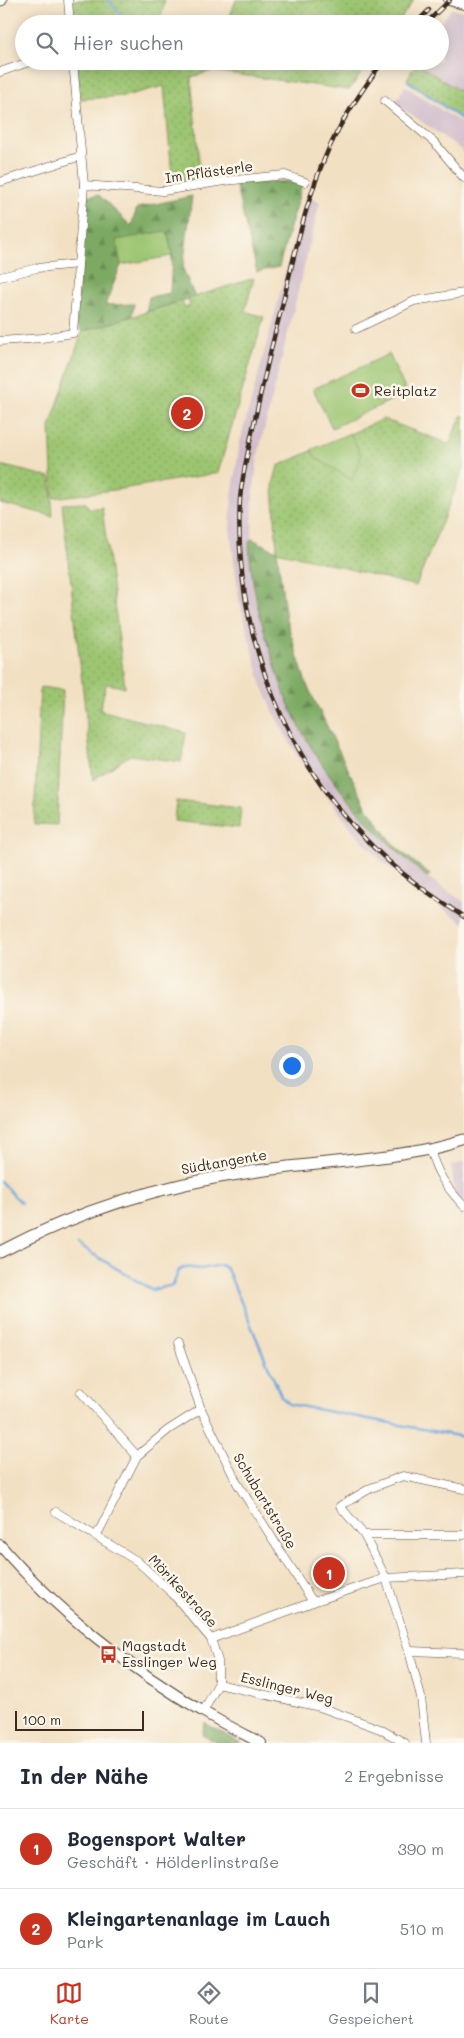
<!DOCTYPE html>
<html lang="de">
<meta charset="utf-8">
<style>
:root{--surface:#fff;--page:#f6f6f7;--text:#1f2937;--muted:#747a83;--line:#e0e1e3;--accent:#c8321e}
body{margin:0;font-family:Mali,sans-serif;background:var(--page);color:var(--text)}
.scale{position:absolute;left:15px;bottom:12px;width:129px;box-sizing:border-box;padding-left:5px;border:2px solid #3b2a1e;border-top:0;font-size:14px;line-height:18px;white-space:nowrap;color:#3b2a1e;-webkit-text-stroke:4px #fbf7ec;paint-order:stroke}
.you{position:absolute;left:291px;top:1065px;width:18px;height:18px;margin:-12px;border:4px solid #fff;border-radius:50%;background:#1a73e8;box-shadow:0 0 0 8px #1a73e833}
.badge{display:grid;place-items:center;width:32px;height:32px;border-radius:50%;background:var(--accent);color:#fff;font-size:16px;font-weight:700}
.pin{position:absolute;translate:-50% -50%;border:2px solid #fff;box-shadow:0 1px 5px #0006}
.list{margin:0;padding:0;list-style:none}
h2{display:flex;justify-content:space-between;align-items:center;height:65px;margin:0;padding:0 20px;font-size:21px}
h2 small{font-size:16px;font-weight:400;color:var(--muted)}
.list li{display:grid;grid-template-columns:32px 1fr auto;gap:15px;align-items:center;box-sizing:border-box;height:80px;padding:0 20px;border-top:1px solid var(--line)}
.list b{display:block;font-size:19px;white-space:nowrap}
.list p{margin:0;font-size:16px;white-space:nowrap;color:var(--muted)}
.list em{font-size:16px;font-style:normal;color:var(--muted)}
.icon{flex:none;width:28px;height:28px;fill:none;stroke:currentColor;stroke-width:2;stroke-linecap:round;stroke-linejoin:round}
.map{position:relative;flex:none;width:464px;height:1743px;overflow:hidden}
.search{position:absolute;background:var(--surface);box-shadow:0 2px 12px #0003;left:15px;right:15px;top:15px;height:55px;display:flex;align-items:center;gap:12px;box-sizing:border-box;padding:0 18px;border-radius:28px;color:var(--muted);font-size:19px}
.sheet{height:225px;background:var(--surface)}
nav{display:flex;justify-content:space-around;align-items:center;box-sizing:border-box;height:70px;border-top:1px solid var(--line);background:var(--surface);font-size:14px;color:var(--muted)}
nav a{display:grid;justify-items:center;gap:2px}
nav .on{color:var(--accent)}
.map>svg:first-child{display:block}
</style>
<div class="map">
<svg width="464" height="1743" viewBox="0 0 464 1743">
<defs>
<pattern id="grass-dots" width="8" height="8" patternUnits="userSpaceOnUse" patternTransform="scale(1.25)"><rect width="8" height="8" fill="#9cc571"/><path d="M2 2h.1M6 6h.1" fill="none" stroke="#87a961" stroke-width="1.8" stroke-linecap="round"/></pattern>
<pattern id="forest-firs" width="22" height="20" patternUnits="userSpaceOnUse" patternTransform="scale(1.25)"><rect width="22" height="20" fill="#7daa63"/><path d="M5 1l3.5 6h-7zM16 11l3.5 6h-7z" fill="#688b51"/></pattern>
</defs>
<rect width="100%" height="100%" fill="#fbf7ec"/>
<filter id="ink" filterUnits="userSpaceOnUse"><feTurbulence type="fractalNoise" baseFrequency=".02" numOctaves="2"/><feDisplacementMap in="SourceGraphic" scale="10" xChannelSelector="R" yChannelSelector="G"/><feConvolveMatrix kernelMatrix="1 2 1 2 8 2 1 2 1" color-interpolation-filters="sRGB"/></filter>
<filter id="wash" filterUnits="userSpaceOnUse"><feTurbulence type="fractalNoise" baseFrequency=".0096" numOctaves="4" result="noise"/><feDisplacementMap in="SourceGraphic" scale="20" xChannelSelector="R" yChannelSelector="G"/><feGaussianBlur stdDeviation="1.12" result="paint"/><feColorMatrix in="noise" values="0 0 0 0 0 0 0 0 0 0 0 0 0 0 0 0 0 1.4 0 .05"/><feComposite in="paint" operator="in"/></filter>
<g filter="url(#wash)">
<rect width="100%" height="100%" fill="#f2e0c2"/>
<g fill="#d1bdcb">
<polygon points="451,9 464,11 464,94 417,63 417,61 440,61 440,24"/>
<polygon points="405,86 464,125 464,153 461,149 395,103"/>
<polygon points="306,197 320,202 258,455 253,495 252,539 249,541 254,595 282,689 336,781 349,801 392,848 427,877 464,902 464,923 442,908 382,861 353,831 298,757 276,718 261,683 239,599 230,529 232,496 240,442"/>
<polygon points="464,1162 464,1211 456,1200 451,1166"/>
</g>
<g fill="url(#grass-dots)" stroke="#6c7848">
<polygon points="69,0 165,0 159,24 72,24"/>
<polygon points="236,0 414,0 397,24 227,24"/>
<polygon points="76,61 370,61 349,90 212,71 191,77 201,182 173,186 164,86 125,96 81,99"/>
<polygon points="416,63 464,94 464,120 407,79"/>
<polygon points="254,278 245,311 264,317 218,473 121,489 53,498 50,426 82,332 182,301 184,307 190,306 188,299"/>
<polygon points="461,416 464,416 464,468 416,586 277,551 273,484 278,466 383,419 449,444"/>
<polygon points="0,465 50,477 53,516 0,503"/>
<polygon points="86,503 89,509 102,507 125,687 106,684 100,710 186,733 181,762 130,755 93,780 62,504"/>
<polygon points="40,687 63,690 57,825 34,824"/>
<polygon points="176,801 241,808 239,828 174,821"/>
</g>
<g fill="url(#forest-firs)" stroke="#5c6a40">
<polygon points="303,181 279,267 257,272 235,183"/>
<polygon points="99,195 131,226 137,208 192,196 183,269 195,297 146,312 149,297 170,293 172,256 168,232 116,241 121,265 105,305 134,304 132,316 82,332 76,324 86,196"/>
<path d="M252,539L277,551L286,619L306,683L366,806L395,846L430,875L427,877C375,835 326,780 296,720C285,699 278,676 271,653C259,616 250,580 249,541Z"/>
<polygon points="205,1723 241,1743 217,1743 202,1735"/>
</g>
<g fill="#9cc571" stroke="#6c7848">
<polygon points="167,231 172,256 121,265 116,240"/>
<polygon points="389,354 407,393 332,428 313,389"/>
<polygon points="350,433 361,455 352,480 316,458 311,450"/>
</g>
<g fill="none" stroke-linecap="round" stroke-linejoin="round">
<g stroke="#70a7de" stroke-width="2.5">
<polyline points="108,0 129,24"/>
<polyline points="310,61 336,69"/>
<polyline points="342,68 349,67"/>
<polyline points="408,81 464,121"/>
<polyline points="0,1181 21,1203"/>
<polyline points="78,1245 152,1290 173,1285 179,1270 184,1267 201,1269 221,1265 227,1269 281,1396 289,1404 464,1437"/>
</g>
</g>
</g>
<g filter="url(#ink)">
<g fill="none" stroke-linecap="round" stroke-linejoin="round">
<defs>
<g id="minor">
<polyline points="68,0 70,24"/>
<polyline points="0,72 32,61"/>
<polyline points="385,101 434,142 464,178"/>
<polyline points="0,182 81,156"/>
<polyline points="84,185 163,191 224,181 285,175 305,182"/>
<polyline points="0,277 37,268 78,264"/>
<polyline points="356,329 414,301 464,293"/>
<polyline points="0,341 42,338 73,333 84,185 73,61"/>
<path d="M430,1149C437,1174 446,1187 464,1206"/>
<polyline points="178,1344 201,1409 237,1483 313,1602"/>
<polyline points="81,1392 137,1456"/>
<polyline points="56,1512 137,1561 173,1594 211,1639 218,1661 218,1684 203,1712"/>
<polyline points="97,1535 137,1456 168,1430 201,1409"/>
<polyline points="364,1535 464,1535"/>
<polyline points="211,1639 313,1602 386,1578 464,1574"/>
<polyline points="409,1651 464,1653"/>
<polyline points="218,1684 320,1707 380,1729 405,1743"/>
<polyline points="426,1743 421,1697 409,1651 386,1578 364,1535 340,1506 371,1488 403,1476 464,1489"/>
</g>
<g id="tertiary">
<polyline points="449,0 464,4"/>
<path d="M0,1545C54,1608 132,1671 204,1712C222,1723 242,1733 261,1743"/>
</g>
<g id="secondary">
<polyline points="0,0 1,0"/>
<path d="M0,1252C78,1211 164,1184 251,1172C322,1161 395,1161 464,1140"/>
</g>
</defs>
<use href="#minor" stroke="#564537" stroke-width="9"/>
<use href="#tertiary" stroke="#564537" stroke-width="12"/>
<use href="#secondary" stroke="#564537" stroke-width="13"/>
<use href="#minor" stroke="#fff" stroke-width="8"/>
<use href="#tertiary" stroke="#fff" stroke-width="10"/>
<use href="#secondary" stroke="#fff" stroke-width="11"/>
<defs>
<g id="rail">
<polyline points="415,24 429,10"/>
<polyline points="425,24 450,0"/>
<path d="M383,61C366,85 349,108 336,134C307,189 295,255 280,314C269,355 260,396 251,437C247,457 242,478 240,499C233,634 286,768 386,859C410,881 437,899 464,917"/>
</g>
</defs>
<use href="#rail" stroke="#3b2a1e" stroke-width="4.5"/>
<use href="#rail" stroke="#fbf7ec" stroke-width="2.5" stroke-dasharray="8" stroke-linecap="butt"/>
</g>
</g>
<defs>
<symbol id="stadium-bare" viewBox="-9 -9 18 18"><path d="M0-5a6.5 5 0 1 0 0 10a6.5 5 0 1 0 0-10ZM-3.5-1.8h7v3.6h-7Z" fill="#c8321e" stroke="#fbf7ec" stroke-width="2.5" paint-order="stroke"/></symbol>
<symbol id="bus-bare" viewBox="-9 -9 18 18"><path d="M-5-6H5V4H4V6H2V4H-2V6H-4V4H-5ZM-3.5-4V0h7V-4ZM-3.5 1.2v1.5H-2V1.2ZM2 1.2v1.5H3.5V1.2Z" fill="#c8321e" stroke="#fbf7ec" stroke-width="2.5" paint-order="stroke"/></symbol>
</defs>
<g fill-rule="evenodd">
<use href="#stadium-bare" x="348" y="378" width="25" height="25"/>
<use href="#bus-bare" x="96" y="1642" width="25" height="25"/>
</g>
<g text-anchor="middle" stroke-width="5" stroke-linejoin="round" paint-order="stroke">
<g font-size="14" fill="#3b2a1e" stroke="#fbf7ec">
<text transform="translate(209 172) rotate(-8)" y="5">Im Pflästerle</text>
<text transform="translate(224 1162) rotate(-10)" y="5">Südtangente</text>
<text transform="translate(265 1501) rotate(59)" y="5">Schubartstraße</text>
<text transform="translate(183 1591) rotate(47)" y="5">Mörikestraße</text>
<text transform="translate(287 1688) rotate(14)" y="5">Esslinger Weg</text>
</g>
<g font-size="14" fill="#3b2a1e" stroke="#fbf7ec" text-anchor="start">
<text x="374" y="396">Reitplatz</text>
<text x="122" y="1651">Magstadt<tspan x="122" dy="16">Esslinger Weg</tspan></text>
</g>
</g>
</svg>
<div class="scale">100 m</div>
<div class="you"></div>
<div class="pin badge" style="left:329px;top:1573px">1</div>
<div class="pin badge" style="left:187px;top:413px">2</div>
<div class="search"><svg class="icon" aria-label="search" viewBox="0 0 24 24"><circle cx="10" cy="10" r="6"/><path d="M15 15l6 6"/></svg>Hier suchen</div>
</div>
<section class="sheet">
<h2>In der Nähe<small>2 Ergebnisse</small></h2>
<ul class="list">
<li><span class="badge">1</span><div><b>Bogensport Walter</b><p>Geschäft · Hölderlinstraße</p></div><em>390 m</em></li>
<li><span class="badge">2</span><div><b>Kleingartenanlage im Lauch</b><p>Park</p></div><em>510 m</em></li>
</ul>
</section>
<nav>
<a class="on"><svg class="icon" aria-label="map" viewBox="0 0 24 24"><path d="M3 6l6-2 6 2 6-2v14l-6 2-6-2-6 2zM9 4v14M15 6v14"/></svg>Karte</a>
<a><svg class="icon" aria-label="directions" viewBox="0 0 24 24"><path d="M12 3l9 9-9 9-9-9zM9 14v-3h6M13 9l2 2-2 2"/></svg>Route</a>
<a><svg class="icon" aria-label="saved" viewBox="0 0 24 24"><path d="M7 4h10v16l-5-4-5 4z"/></svg>Gespeichert</a>
</nav>
